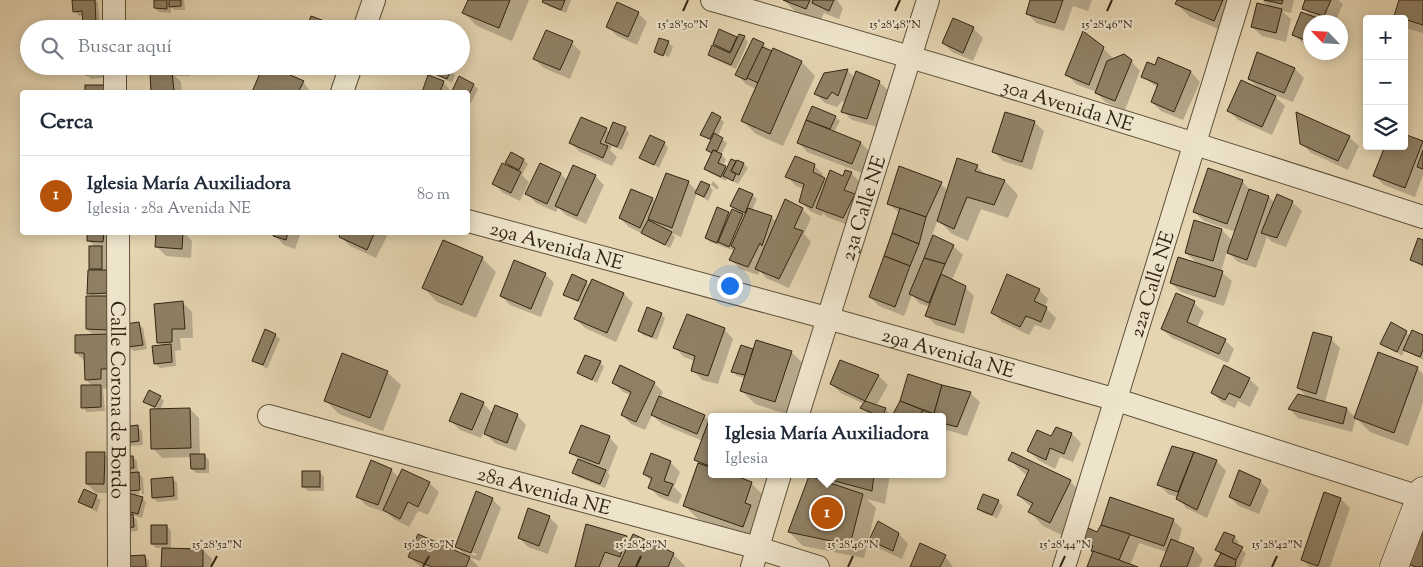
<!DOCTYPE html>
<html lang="es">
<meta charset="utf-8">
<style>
:root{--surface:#fff;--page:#f2f2f3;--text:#1f2937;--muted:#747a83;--line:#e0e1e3;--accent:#b45309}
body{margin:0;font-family:"Sorts Mill Goudy",serif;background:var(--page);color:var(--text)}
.controls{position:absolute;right:15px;top:15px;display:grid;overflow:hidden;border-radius:5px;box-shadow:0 2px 12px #0003}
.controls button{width:45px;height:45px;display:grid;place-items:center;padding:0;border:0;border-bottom:1px solid var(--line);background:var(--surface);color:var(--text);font:25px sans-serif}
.compass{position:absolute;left:1303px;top:15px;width:45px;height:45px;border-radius:50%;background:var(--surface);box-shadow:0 2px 12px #0003;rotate:295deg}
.you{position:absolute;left:729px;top:285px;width:18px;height:18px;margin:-12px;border:4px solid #fff;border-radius:50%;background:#1a73e8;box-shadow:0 0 0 8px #1a73e833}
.badge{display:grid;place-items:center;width:32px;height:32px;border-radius:50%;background:var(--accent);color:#fff;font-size:16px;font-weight:700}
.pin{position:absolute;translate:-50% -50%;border:2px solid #fff;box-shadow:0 1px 5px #0006}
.popup{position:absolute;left:708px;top:413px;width:238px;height:65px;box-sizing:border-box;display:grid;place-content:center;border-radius:5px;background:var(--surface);filter:drop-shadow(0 1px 4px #0005);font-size:16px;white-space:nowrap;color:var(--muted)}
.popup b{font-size:19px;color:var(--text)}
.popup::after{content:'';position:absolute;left:50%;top:100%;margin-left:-10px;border:10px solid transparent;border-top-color:var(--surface)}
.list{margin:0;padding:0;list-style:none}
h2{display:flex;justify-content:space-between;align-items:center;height:65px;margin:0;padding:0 20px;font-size:21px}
h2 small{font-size:16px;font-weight:400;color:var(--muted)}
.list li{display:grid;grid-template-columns:32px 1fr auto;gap:15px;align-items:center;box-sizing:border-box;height:80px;padding:0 20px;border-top:1px solid var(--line)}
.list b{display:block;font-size:19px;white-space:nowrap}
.list p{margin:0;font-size:16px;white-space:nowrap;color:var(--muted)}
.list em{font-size:16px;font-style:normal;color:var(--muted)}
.icon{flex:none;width:28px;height:28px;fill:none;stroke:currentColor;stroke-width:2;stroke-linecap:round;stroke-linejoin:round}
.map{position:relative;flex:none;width:1423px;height:567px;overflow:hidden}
.search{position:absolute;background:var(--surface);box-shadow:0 2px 12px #0003;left:20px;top:20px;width:450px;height:55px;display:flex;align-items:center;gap:12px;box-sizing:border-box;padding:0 18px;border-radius:28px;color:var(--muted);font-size:19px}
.panel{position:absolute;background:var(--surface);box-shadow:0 2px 12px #0003;left:20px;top:90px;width:450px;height:145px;border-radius:5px}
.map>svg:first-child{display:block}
</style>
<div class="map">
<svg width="1423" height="567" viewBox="0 0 1423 567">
<rect width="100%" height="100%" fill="#e5d5b1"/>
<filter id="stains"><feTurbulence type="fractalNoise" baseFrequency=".004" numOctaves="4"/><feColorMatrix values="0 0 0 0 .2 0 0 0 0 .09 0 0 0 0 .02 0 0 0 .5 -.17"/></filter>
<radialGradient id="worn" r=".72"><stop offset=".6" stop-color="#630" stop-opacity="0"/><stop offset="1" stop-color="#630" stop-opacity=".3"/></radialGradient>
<g fill="#0003" fill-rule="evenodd">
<polygon points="74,0 96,0 98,3 100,22 86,23 86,26 100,25 100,28 88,29 84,24 84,15 79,16 74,11"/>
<polygon points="155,0 184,0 185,10 175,10 171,7 171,13 159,12 155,8"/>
<polygon points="469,0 529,0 512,41 477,26 464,13"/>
<polygon points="544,0 571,0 566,13 548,6"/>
<polygon points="784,0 837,0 843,8 839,19 824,13 820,22 797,13"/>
<polygon points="1031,0 1092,0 1088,11 1073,6 1064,31 1036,23 1027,13"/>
<polygon points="1178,0 1242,0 1228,33 1190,17 1177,4"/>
<polygon points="1262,0 1294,0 1291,13 1282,11 1291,19 1286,42 1262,36 1252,27 1269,7"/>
<polygon points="1306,0 1338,0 1343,4 1335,22 1310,22 1310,41 1303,37 1303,40 1310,43 1310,47 1303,43 1293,34 1312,17 1304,9"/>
<polygon points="1401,0 1423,0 1423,33 1409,29 1404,24 1404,19 1399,19 1396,16"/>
<polygon points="638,13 647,22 637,45 617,36 608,27"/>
<polygon points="953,20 973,28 983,38 973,61 952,52 943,43"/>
<polygon points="327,23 332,29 307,29"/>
<polygon points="720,31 738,39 744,37 748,42 736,69 714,59 709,54 713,46 717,47 714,44"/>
<polygon points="668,42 673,47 669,57 659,53 659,56 655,52"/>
<polygon points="572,43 581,52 570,79 544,68 534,59"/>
<polygon points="763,44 772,53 774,50 802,62 815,76 783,146 756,134 742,120 756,89 746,84 737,75"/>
<polygon points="1103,48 1113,58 1112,60 1131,61 1140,71 1125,110 1105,102 1096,92 1076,84 1067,74"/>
<polygon points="1258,54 1295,69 1304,78 1293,102 1272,94 1285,106 1272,135 1238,120 1229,111 1260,90 1249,79"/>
<polygon points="1159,59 1191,72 1200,82 1183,120 1161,111 1152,102 1158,88 1143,77 1156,67"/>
<polygon points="109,66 110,77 91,79 87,74"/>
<polygon points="164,66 190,66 190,76 175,76 181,82 182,92 153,92 151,74 170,73"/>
<polygon points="265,66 303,82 311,92 253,92"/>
<polygon points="450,71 455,75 452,83 432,72"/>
<polygon points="848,71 855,78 879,82 889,91 877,127 852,120 843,111 846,103 842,101 837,107 825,103 816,94 825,75"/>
<polygon points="429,77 443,82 452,92 423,92"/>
<polygon points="474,85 478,89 471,103 468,101 468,92 453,91"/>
<polygon points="813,107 835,117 840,121 834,132 861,143 870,152 862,173 807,152 798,142"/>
<polygon points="1298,114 1349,137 1359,146 1348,170 1311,153 1301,143"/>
<polygon points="720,118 724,122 718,136 727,143 721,155 726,159 723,166 728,170 732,161 744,164 748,168 738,184 727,178 726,181 710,173 705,169 712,154 708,150 712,142 702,135"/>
<polygon points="1034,122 1044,131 1032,170 1003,161 994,152"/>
<polygon points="625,128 629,133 622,150 612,146 610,150 617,157 612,166 580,152 571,143 606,129 610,133"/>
<polygon points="1404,135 1423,142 1423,175 1415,197 1384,185 1374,175 1404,146"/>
<polygon points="664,143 668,148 659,168 641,157"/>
<polygon points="524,160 528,164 522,175 529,182 520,201 503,193 493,183 513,169 507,163"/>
<polygon points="814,165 823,174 822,178 827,182 851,173 860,182 855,196 863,204 853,227 827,217 823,213 821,216 810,211 801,201 804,189 796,186 787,176"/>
<polygon points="977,166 986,175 1005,181 1018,195 1008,218 981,209 968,241 952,234 938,220 935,227 932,236 953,246 963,255 952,280 965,287 974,296 964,334 936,325 927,316 929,307 919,303 912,295 904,316 879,306 870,297 899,213 888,203 941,184 948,191"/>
<polygon points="561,174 568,181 595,176 604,185 586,224 566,215 558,208 556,212 536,203 527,193"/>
<polygon points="666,174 689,183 697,191 709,186 713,190 708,201 697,193 681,237 671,233 675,237 670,248 629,227 620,218 652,199 656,202"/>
<polygon points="713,181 719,187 717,190 711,185"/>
<polygon points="1242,181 1251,191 1269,197 1275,203 1292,202 1302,211 1286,247 1272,242 1267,237 1256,268 1238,262 1227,251 1221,272 1232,281 1224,306 1181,292 1171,283 1198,264 1186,253 1222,230 1233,241 1236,232 1204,221 1194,212"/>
<polygon points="752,195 757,199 752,210 771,217 777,222 802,209 811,218 804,234 811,242 789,288 766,278 760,271 758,275 740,269 731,260 735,251 710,242 706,238 717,209 731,215 738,213 732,206"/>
<polygon points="80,232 114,232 112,251 106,250 110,388 103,389 105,411 87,412 83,407 93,386 86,380 86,362 76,353 94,336 87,329 93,297 89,293 90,248 95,247 88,240 88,235"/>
<polygon points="158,232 184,232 192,241 191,258 166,256 157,247"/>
<polygon points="275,232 301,232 295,249 284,245 274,235"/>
<polygon points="343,232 383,232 387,236 376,258 350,246 341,237"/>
<polygon points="1423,241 1423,267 1411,260"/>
<polygon points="482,258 496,272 476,318 437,302 424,288"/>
<polygon points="545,274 554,283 541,317 510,305 501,296"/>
<polygon points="592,281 624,294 633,303 616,342 585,328 576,319 582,304 565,294 586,282 590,286"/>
<polygon points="1039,290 1048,299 1045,307 1056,318 1050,330 1035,325 1029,335 1002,322 992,312"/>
<polygon points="1177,295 1194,303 1204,312 1197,327 1225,340 1234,349 1228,363 1172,338 1162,329"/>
<polygon points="183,303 192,312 193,338 180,338 181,350 175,351 176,366 160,368 155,363 162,346 158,342"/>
<polygon points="661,314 665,318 657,340 643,335 639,331"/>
<polygon points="139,324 143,328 147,349 134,351 129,347"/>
<polygon points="1391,324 1411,336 1423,336 1423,360 1405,350 1402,356 1382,343"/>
<polygon points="724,329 733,339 718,384 702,380 693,370 695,361 684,357 675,347"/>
<polygon points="275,335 280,339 267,369 254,360"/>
<polygon points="1331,339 1340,348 1325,402 1347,409 1356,418 1417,368 1423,374 1423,403 1408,446 1370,432 1356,418 1352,432 1298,418 1289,408 1308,398 1298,388"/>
<polygon points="742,347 754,350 791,352 805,365 789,415 755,404 741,390 745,378 737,376 733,371"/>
<polygon points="841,361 879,376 888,385 876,406 885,409 889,413 888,417 878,417 866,412 862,408 864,404 841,393 831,384"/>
<polygon points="600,362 604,367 597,383 579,373"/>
<polygon points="387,372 401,385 383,431 339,414 326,401"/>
<polygon points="1249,379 1259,388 1250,407 1238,401 1235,408 1221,402 1212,392"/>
<polygon points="613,382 654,383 663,392 660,398 704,416 710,422 712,417 712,474 751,483 765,497 757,540 698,519 684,505 699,463 696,460 703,441 662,424 652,415 645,430 631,424 622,415 631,395 623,392"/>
<polygon points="970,393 980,402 967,436 947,430 942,440 942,417 894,416 901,401"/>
<polygon points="160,397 164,401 160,410 190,409 199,418 200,455 204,455 209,460 209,473 196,473 192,469 192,457 162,458 153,448 157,410 144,402"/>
<polygon points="483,403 493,414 517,415 526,425 516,451 495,443 484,432 481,438 460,430 450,420"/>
<polygon points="137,427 142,431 143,445 129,446 125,442"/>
<polygon points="1056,429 1072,434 1081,443 1073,462 1060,457 1055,469 1038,460 1029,451 1051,437"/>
<polygon points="609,437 618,447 608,473 610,475 605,488 578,477 574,473 579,460 571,452"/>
<polygon points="1173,448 1217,461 1226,471 1207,518 1186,508 1178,497 1168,494 1159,484"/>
<polygon points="104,454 113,463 113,493 96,493 87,484"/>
<polygon points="133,457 137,461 138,473 143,478 144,494 142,494 140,477 138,477 139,494 133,495 128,490 132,474 126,468"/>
<polygon points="1010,460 1070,481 1083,495 1064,536 1043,526 1030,512 1032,508 1018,495 1027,476"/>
<polygon points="670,462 680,472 674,487 682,495 678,504 659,497 650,488 652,482 644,474"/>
<polygon points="391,470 400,478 429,483 439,492 428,515 418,511 409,527 394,519 387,513 367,506 358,497"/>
<polygon points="320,473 324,477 324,491 308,491 303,487"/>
<polygon points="811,474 890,474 885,504 867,499 876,508 864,558 803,546 789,532"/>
<polygon points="172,478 177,483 178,500 157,502 153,497"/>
<polygon points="1260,481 1269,490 1259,514 1239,506 1230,497"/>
<polygon points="84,491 101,500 97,512 80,502"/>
<polygon points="1325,494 1341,499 1350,508 1330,567 1310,567 1303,560"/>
<polygon points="142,498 146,502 142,518 132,515 137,520 138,531 127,532 125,510"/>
<path d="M492,499L501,508L480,561L469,557L479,567H421L409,557L466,556L456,546ZM466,550L477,554L476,556L466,552Z"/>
<polygon points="1111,499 1173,520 1182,529 1178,543 1194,549 1203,559 1199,567 1161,567 1167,552 1139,543 1130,565 1134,567 1089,567 1093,551 1084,541 1098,533"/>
<polygon points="998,501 1003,506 997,518 983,513 979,509"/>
<polygon points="549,517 558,526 548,554 528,547 519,538"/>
<polygon points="167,526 171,531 171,549 203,550 212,559 212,567 162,567 163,548 156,548 152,544"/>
<polygon points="899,534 908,544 902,559 880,549 871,540"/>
<polygon points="626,537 631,542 673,554 686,567 576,567"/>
<polygon points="1234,537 1239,542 1237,546 1246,553 1240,567 1217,567 1216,566 1221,554 1216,550"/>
<polygon points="144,556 149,561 149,567 128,567"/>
<polygon points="945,556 953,567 912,567"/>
</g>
<g fill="#8f8064" stroke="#312411">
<polygon points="72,0 95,0 96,24 83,25 82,11 73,12"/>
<polygon points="154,0 167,0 167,9 154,8"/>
<polygon points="169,0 181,0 181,6 169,7"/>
<polygon points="468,0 510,0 499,28 462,13"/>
<polygon points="543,0 565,0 561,10 542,2"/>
<polygon points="783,0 810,0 806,9"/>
<polygon points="813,0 834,0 829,11 812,3"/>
<polygon points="1030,0 1063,0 1055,23 1026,14"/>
<polygon points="1177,0 1223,0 1214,21 1175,4"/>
<polygon points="1264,0 1283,0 1282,4"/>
<polygon points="1305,0 1331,0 1324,16 1302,9"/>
<polygon points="1399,0 1423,0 1423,25 1394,16"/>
<polygon points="617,2 639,12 628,37 606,27"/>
<polygon points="1257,3 1282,9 1276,33 1251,27"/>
<polygon points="1301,12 1323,20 1322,22 1310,22 1310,42 1292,35"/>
<polygon points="311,16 327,22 325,29 306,29"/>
<polygon points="953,18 974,27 963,53 942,43"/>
<polygon points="719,29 737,37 730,52 713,44"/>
<polygon points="546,30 573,41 560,70 533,59"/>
<polygon points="1083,31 1104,47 1089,85 1065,75"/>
<polygon points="739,34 745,36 731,65 708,55 712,45 730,53"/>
<polygon points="659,38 669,41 663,56 654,52"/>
<polygon points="753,38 764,43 746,80 735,75"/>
<polygon points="762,47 772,51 758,83 747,78"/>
<polygon points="773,48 802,61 770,134 741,121"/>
<polygon points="1257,52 1295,68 1284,93 1248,79"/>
<polygon points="1124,54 1132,60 1115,101 1095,93 1107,61"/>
<polygon points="1158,57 1191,71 1174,112 1151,102 1158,84 1141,77 1147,62 1155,65"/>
<polygon points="85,66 106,66 106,73 86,75"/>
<polygon points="263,66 270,66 304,81 298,92 252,92"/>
<polygon points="433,66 442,66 451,70 447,79 430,72"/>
<polygon points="848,69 838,96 832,92 827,99 814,94 824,73"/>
<polygon points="172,71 174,92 151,92 150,73"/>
<polygon points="856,71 880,81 867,119 841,112"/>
<polygon points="428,75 444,81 440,92 422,92"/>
<polygon points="459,76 474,84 468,97 468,92 452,91"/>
<polygon points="1241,80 1276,96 1262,127 1227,111"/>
<rect x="85" y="85" width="20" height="7"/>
<polygon points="812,106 836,116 830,129 806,120"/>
<polygon points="712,112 721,117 710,139 700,135"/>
<polygon points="1005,112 1035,121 1022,162 992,152"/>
<polygon points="1296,112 1350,136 1338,161 1300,144"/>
<polygon points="581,117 607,128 600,143 608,146 603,158 569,143"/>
<polygon points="806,120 861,142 852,164 797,143"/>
<polygon points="613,122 626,127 617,147 605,142"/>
<polygon points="714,133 723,138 717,151 713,150 712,153 706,150"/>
<polygon points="1404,134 1423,141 1405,188 1373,176 1385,146 1404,146"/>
<polygon points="650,135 665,142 654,165 639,158"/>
<polygon points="713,150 722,154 718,163 726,166 721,177 704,169"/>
<polygon points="1423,150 1423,169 1417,167"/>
<polygon points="511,152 524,159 519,170 505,163"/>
<polygon points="795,156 815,164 813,172 825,178 812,208 799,202 804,184 785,177"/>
<polygon points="957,158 978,165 975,171 1005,180 994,205 967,197 954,229 937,221"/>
<polygon points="731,159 736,161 731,171 736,174 733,181 723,176"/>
<polygon points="737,160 744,163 739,175 731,171"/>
<polygon points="502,163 521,172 511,193 492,184"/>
<polygon points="540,163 561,173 547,204 525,194"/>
<polygon points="573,165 596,175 577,216 555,206"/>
<polygon points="899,166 942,182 926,217 887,204"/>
<polygon points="1208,168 1243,180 1227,224 1193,212"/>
<polygon points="830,170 843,176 845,170 852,172 844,190 855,194 843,218 816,208"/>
<polygon points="666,173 689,181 672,228 648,219"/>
<polygon points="701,181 710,185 704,197 695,193"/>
<polygon points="739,188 753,194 745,213 730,206"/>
<polygon points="631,189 653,198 640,228 619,218"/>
<polygon points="1249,189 1269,196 1247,260 1227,253"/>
<polygon points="1277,194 1293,201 1277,238 1261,233"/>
<polygon points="785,199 803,208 794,228 803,231 779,279 755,269"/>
<polygon points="717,207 729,212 717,243 705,238"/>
<polygon points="748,208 772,216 762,246 760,243 748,267 729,260 735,248 731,246"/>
<polygon points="900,208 926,217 919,244 892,233"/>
<polygon points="732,209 743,214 729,247 718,242"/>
<polygon points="648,220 672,232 665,245 641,233"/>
<polygon points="1194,220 1222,229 1213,261 1185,253"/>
<polygon points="87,232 104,232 103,242 87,241"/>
<polygon points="156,232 183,232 182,249 155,247"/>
<polygon points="274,232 288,232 286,240 273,236"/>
<polygon points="341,232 375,232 367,250 339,237"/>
<polygon points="892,233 919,244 910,266 884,256"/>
<polygon points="933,235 954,245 945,264 924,258"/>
<polygon points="1418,238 1423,240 1423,265 1410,260"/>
<polygon points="443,240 483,257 462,305 422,288"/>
<rect x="89" y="246" width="13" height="23"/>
<polygon points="884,256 910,266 895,307 869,297"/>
<polygon points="1178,257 1223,271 1215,297 1170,283"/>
<polygon points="924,258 945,264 929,303 909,294"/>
<polygon points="514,260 546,273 531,309 500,296"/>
<polygon points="88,270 108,270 108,293 87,294"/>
<polygon points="572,274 587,281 578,301 563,295"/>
<polygon points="941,274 966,286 955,325 925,316"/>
<polygon points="1007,274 1040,289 1034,301 1047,307 1041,322 1026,316 1020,327 991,313"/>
<polygon points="592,279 624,293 607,333 574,319"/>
<polygon points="1176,293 1195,301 1187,322 1226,339 1219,354 1161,329"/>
<polygon points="86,296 108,296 108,330 86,329"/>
<polygon points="183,301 185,329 172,329 172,342 157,343 154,304"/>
<polygon points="647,307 662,313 652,337 638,331"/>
<polygon points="687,314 725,328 708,376 691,371 695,356 673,348"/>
<polygon points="139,322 143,345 128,347 125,324"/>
<polygon points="1391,322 1407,331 1397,352 1380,344"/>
<polygon points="265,329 276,334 263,365 252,361"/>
<polygon points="1412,330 1423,335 1423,350 1420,357 1403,350"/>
<polygon points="1313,332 1332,337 1316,394 1297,388"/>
<polygon points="110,334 111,369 101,369 101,379 85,380 84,353 75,353 75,335"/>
<polygon points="756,340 792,351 775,402 740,391"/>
<polygon points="171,344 172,362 154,364 152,346"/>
<polygon points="741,345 753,349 745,375 731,372"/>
<polygon points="1378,352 1418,367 1394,433 1354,418"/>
<polygon points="342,353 388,371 370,418 324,401"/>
<polygon points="585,355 601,361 592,380 577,373"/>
<polygon points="840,360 879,375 865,401 830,384"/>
<polygon points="620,365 655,382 636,422 621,415 631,392 612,383"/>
<polygon points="1224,365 1250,378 1240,398 1229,393 1225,400 1211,393"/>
<polygon points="908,374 942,385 934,414 900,401"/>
<polygon points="81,385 101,385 101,407 81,408"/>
<polygon points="942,385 971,392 957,427 942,423 942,417 933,417"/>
<polygon points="149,390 161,396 155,407 143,402"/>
<polygon points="461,393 484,402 472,430 449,421"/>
<polygon points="1298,394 1347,408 1343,424 1288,409"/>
<polygon points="659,396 705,415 697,434 651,415"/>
<polygon points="865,401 886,408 882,417 860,408"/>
<polygon points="900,401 923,410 919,417 892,416"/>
<polygon points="495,405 518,414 507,443 484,434"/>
<polygon points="190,408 191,448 151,449 150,409"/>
<polygon points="923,410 934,414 933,417 919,417"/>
<polygon points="711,415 717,417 712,417 712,467 694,460"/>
<polygon points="138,425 139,441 124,443 122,427"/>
<polygon points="581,425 610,436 599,464 569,453"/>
<polygon points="1056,427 1072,433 1064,454 1050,448 1046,460 1027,451 1037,430 1051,436"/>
<polygon points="1172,446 1194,452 1178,492 1157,485"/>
<polygon points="86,452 105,452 104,484 86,484"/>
<polygon points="1012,452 1071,480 1050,523 1028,512 1033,503 1017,495 1029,470 1008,460"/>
<polygon points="1194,452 1217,460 1197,510 1176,499"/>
<polygon points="651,453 671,461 664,481 673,484 668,496 648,488 652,478 643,474"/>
<polygon points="190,454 205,454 205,469 191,469"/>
<polygon points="124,456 133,456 134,468 124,468"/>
<polygon points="578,459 606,470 600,484 572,473"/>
<polygon points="371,460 392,469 378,505 356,497"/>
<polygon points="698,463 712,468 712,474 730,474 752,482 745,503 751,505 743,527 683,506"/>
<polygon points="402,469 430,482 418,507 408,502 400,519 383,510"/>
<polygon points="1239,470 1261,480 1250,506 1229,497"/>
<rect x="302" y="471" width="18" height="16"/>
<polygon points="139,472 140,490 127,491 126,473"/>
<polygon points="809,474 874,474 872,491"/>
<polygon points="809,476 863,494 850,545 788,532"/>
<polygon points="173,477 174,496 152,498 151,479"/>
<polygon points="84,489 97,495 92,508 78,502"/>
<polygon points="476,491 493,498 471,553 455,547"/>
<polygon points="1324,492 1341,498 1318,566 1301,560"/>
<polygon points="128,493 143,497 138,514 123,510"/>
<polygon points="983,494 999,500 992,515 977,509"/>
<polygon points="1110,497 1174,519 1164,546 1101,525"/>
<polygon points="528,508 550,516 539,546 518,538"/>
<polygon points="133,514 134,527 122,528 121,515"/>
<polygon points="878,521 899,533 893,551 869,540"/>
<polygon points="586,524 627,536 620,557 605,552 599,567 575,567"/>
<rect x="151" y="525" width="16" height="19"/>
<polygon points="1101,525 1130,534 1119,560 1091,551 1093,546 1082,542 1088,528 1097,532"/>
<polygon points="1423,530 1423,567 1416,567 1408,564"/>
<polygon points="1224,532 1235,536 1232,542 1243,547 1236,560 1215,550"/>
<polygon points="418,534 470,557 466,567 432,567 408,557"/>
<polygon points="633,534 674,553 668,567 618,567"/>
<polygon points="1171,539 1194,548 1187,567 1160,567"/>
<polygon points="920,543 946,555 940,567 910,567"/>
<polygon points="162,548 203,549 203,567 161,567"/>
<polygon points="1093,551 1119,560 1138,567 1087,567"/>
<polygon points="1221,553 1236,560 1235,567 1214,566"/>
<polygon points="145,555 146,567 127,567 126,556"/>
</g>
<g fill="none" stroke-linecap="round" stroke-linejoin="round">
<defs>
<g id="street">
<polyline points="114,0 114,29"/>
<path id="s1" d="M712,0C951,67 1187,140 1423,217"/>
<polyline points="364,29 374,0"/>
<polyline points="115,66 115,92"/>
<polyline points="342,92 351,66"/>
<path id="s2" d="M468,221L827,318L1117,400L1423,498"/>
<path id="s3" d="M118,232L119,567"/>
<path id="s4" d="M269,416L758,548L818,567"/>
<path id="s5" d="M797,417L928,0"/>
<polyline points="752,567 780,474"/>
<path id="s6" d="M1064,567L1239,0"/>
</g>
<polyline id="secondary" points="1394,567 1423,491"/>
</defs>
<use href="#street" stroke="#5e5039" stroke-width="24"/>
<use href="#secondary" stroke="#312411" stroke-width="29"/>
<use href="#street" stroke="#eee4cc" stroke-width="22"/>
<use href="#secondary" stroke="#eee4cc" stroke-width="28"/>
</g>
<path fill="none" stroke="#312411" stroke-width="2" d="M683,11L688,0M895,11L900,0M1107,11L1112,0M211,567L217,556M423,567L429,556M636,567L641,556M848,567L853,556M1060,567L1065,556M1272,567L1277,556"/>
<g text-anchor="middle" stroke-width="4" stroke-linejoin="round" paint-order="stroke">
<g font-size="20" fill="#312411" stroke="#eee4cc">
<text dy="7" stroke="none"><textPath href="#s1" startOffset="371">30a Avenida NE</textPath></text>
<text dy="7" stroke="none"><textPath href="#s5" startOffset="219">23a Calle NE</textPath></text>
<text dy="7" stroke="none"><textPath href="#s2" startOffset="92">29a Avenida NE</textPath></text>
<text dy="7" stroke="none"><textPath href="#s6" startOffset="296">22a Calle NE</textPath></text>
<text dy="7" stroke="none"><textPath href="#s2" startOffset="498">29a Avenida NE</textPath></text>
<text dy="7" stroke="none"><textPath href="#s3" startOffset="168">Calle Corona de Bordo</textPath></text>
<text dy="7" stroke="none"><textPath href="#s4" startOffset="285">28a Avenida NE</textPath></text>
</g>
</g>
<g font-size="12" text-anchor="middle" fill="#312411" stroke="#eee4cc" stroke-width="4" stroke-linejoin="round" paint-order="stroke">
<text x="683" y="28">15°28'50"N</text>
<text x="895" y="28">15°28'48"N</text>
<text x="1107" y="28">15°28'46"N</text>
<text x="217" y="548">15°28'52"N</text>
<text x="429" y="548">15°28'50"N</text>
<text x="641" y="548">15°28'48"N</text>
<text x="853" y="548">15°28'46"N</text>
<text x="1065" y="548">15°28'44"N</text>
<text x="1277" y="548">15°28'42"N</text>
</g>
<rect width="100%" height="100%" filter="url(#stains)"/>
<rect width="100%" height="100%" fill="url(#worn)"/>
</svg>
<div class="controls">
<button>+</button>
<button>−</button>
<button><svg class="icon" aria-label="layers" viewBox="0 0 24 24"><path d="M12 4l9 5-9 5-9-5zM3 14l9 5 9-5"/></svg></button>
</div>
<svg class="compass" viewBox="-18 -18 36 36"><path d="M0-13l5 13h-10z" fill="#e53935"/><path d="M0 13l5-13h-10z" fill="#747a83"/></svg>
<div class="you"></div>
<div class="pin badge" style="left:827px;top:513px">1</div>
<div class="popup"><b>Iglesia María Auxiliadora</b>Iglesia</div>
<div class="search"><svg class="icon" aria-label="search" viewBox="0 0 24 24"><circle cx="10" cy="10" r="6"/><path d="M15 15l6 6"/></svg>Buscar aquí</div>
<section class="panel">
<h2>Cerca<small></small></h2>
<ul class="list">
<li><span class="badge">1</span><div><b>Iglesia María Auxiliadora</b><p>Iglesia · 28a Avenida NE</p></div><em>80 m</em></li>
</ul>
</section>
</div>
